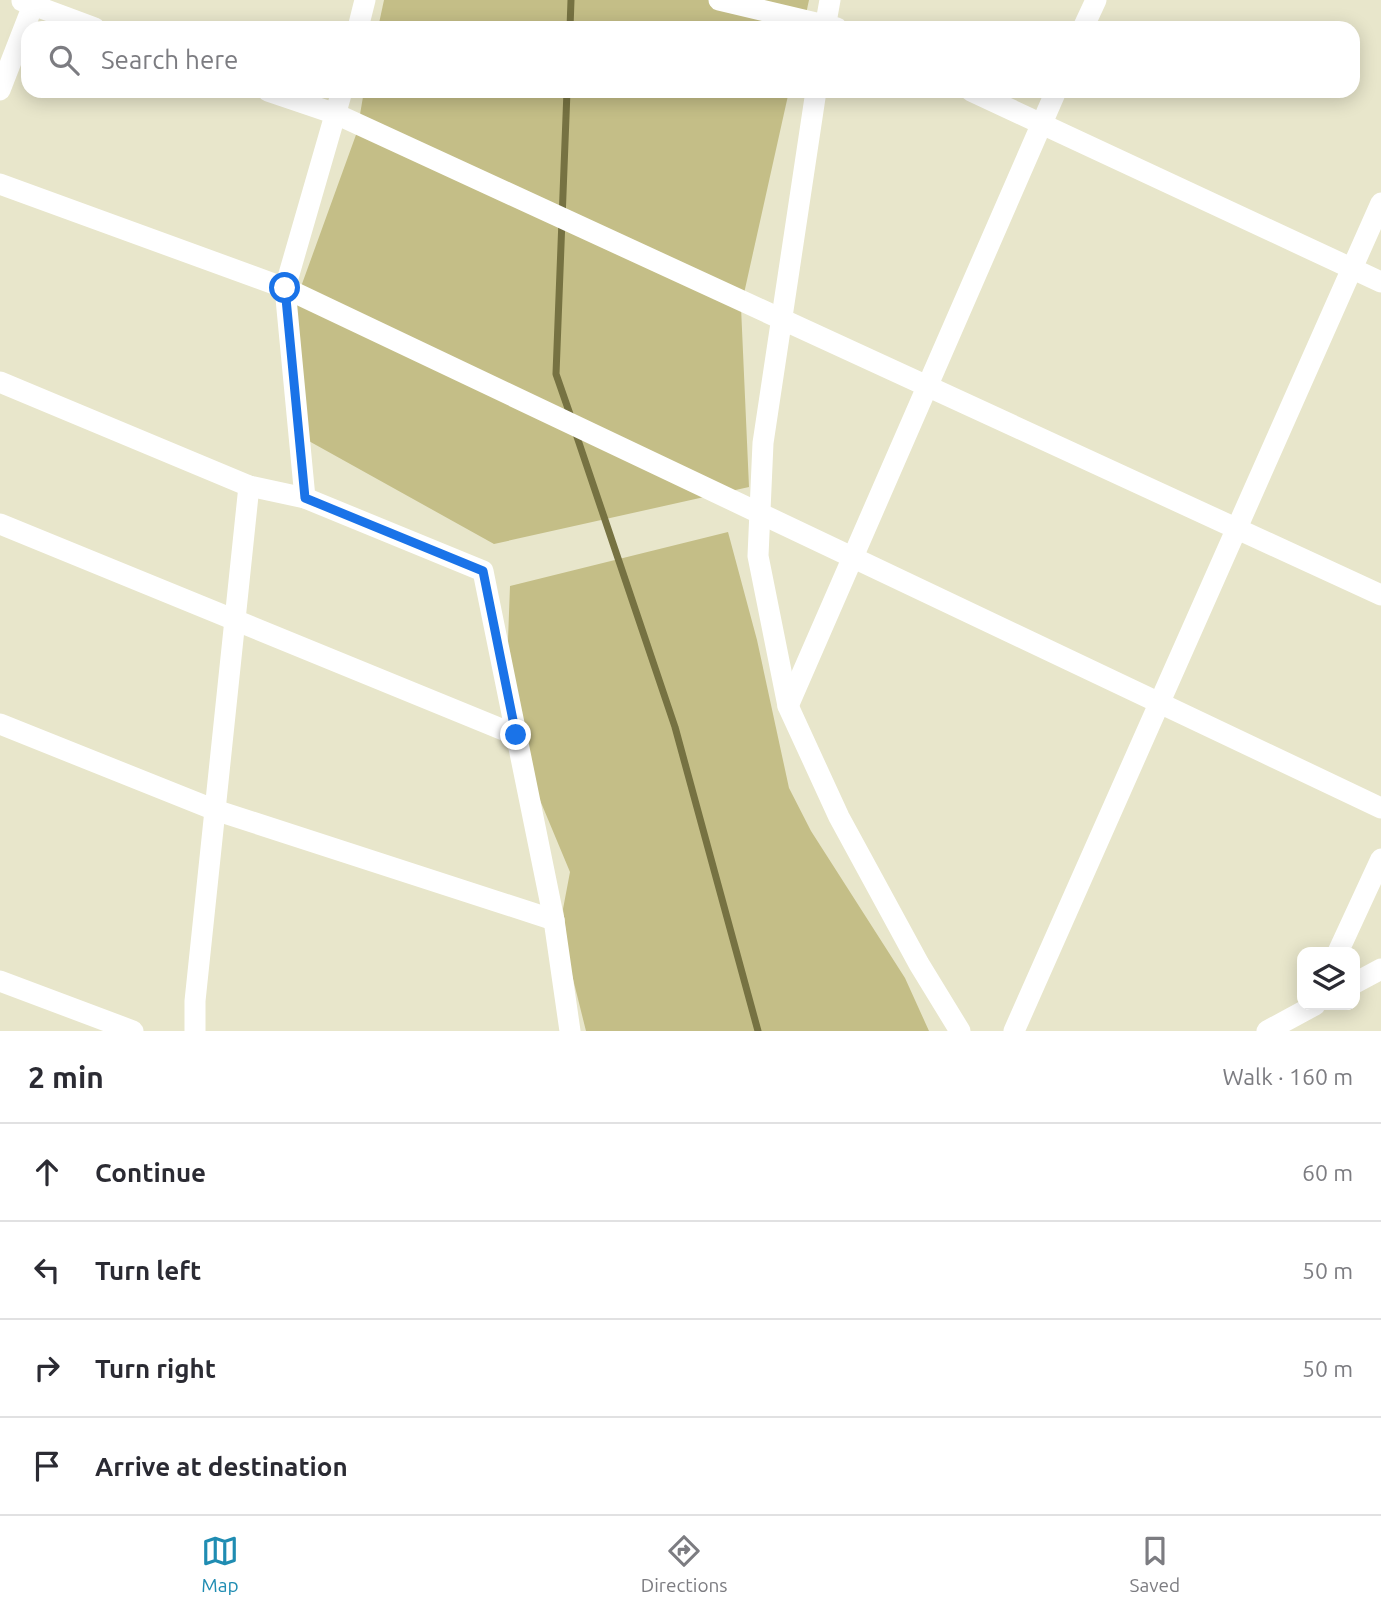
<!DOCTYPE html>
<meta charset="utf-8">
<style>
:root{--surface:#fff;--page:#f7f7f7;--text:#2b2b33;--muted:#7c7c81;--line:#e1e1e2;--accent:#1f8cb2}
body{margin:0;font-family:Ubuntu,sans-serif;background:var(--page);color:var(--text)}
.controls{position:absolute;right:21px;bottom:21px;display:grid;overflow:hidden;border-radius:14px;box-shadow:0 4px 18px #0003}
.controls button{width:63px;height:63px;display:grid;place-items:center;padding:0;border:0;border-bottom:2px solid var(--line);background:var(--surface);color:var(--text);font:35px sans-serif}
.stop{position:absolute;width:21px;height:21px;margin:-16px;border:5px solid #1a73e8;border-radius:50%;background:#fff}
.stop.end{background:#1a73e8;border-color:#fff;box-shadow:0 2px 7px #0008}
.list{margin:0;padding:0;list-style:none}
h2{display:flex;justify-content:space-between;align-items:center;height:91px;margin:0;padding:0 28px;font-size:30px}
h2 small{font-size:23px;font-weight:400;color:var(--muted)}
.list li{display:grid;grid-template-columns:46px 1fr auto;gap:21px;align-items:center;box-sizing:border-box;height:98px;padding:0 28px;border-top:2px solid var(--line)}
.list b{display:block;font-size:26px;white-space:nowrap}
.list em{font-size:23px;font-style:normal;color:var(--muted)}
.icon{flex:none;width:38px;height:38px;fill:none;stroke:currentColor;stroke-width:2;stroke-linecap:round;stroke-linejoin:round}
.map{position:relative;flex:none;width:1381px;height:1031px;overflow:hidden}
.search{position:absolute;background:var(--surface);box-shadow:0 4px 18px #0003;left:21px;right:21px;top:21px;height:77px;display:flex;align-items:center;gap:18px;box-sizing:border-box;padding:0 24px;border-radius:21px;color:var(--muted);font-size:26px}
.sheet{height:483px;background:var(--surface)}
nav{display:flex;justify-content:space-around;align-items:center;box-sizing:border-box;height:98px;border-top:2px solid var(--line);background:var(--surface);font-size:19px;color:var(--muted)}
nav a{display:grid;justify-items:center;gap:4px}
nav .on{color:var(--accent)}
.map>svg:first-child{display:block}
</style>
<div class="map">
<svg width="1381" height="1031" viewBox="0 0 1381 1031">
<rect width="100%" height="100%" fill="#e8e6cb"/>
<g fill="#c4be87">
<polygon points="384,0 809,0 803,28 378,28"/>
<polygon points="364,91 789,91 741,307 749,487 494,544 307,440 281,356 298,295 357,132"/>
<polygon points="728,532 757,640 789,788 811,831 905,978 929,1031 586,1031 570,967 563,909 570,872 522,757 507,667 510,586"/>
</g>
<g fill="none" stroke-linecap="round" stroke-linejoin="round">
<g stroke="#767242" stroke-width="7">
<polyline points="570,28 571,0"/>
<polyline points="567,91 556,374 572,420"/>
<polyline points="575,431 675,727 758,1031"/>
</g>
<g stroke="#fff" stroke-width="21">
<polyline points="719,0 837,28"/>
<polyline points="22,1 95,28"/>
<polyline points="358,28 365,0"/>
<polyline points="825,28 830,0"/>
<polyline points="1083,28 1096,0"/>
<polyline points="0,90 35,0"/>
<polyline points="268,91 336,114 1381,595"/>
<polyline points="342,91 285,288 305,498 483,571 554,920 570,1031"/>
<polyline points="816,91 763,443 758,556 788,706 839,817 919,964 960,1031"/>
<polyline points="971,91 1381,282"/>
<polyline points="0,184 285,288 1381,808"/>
<polyline points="0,382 249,486 305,498"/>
<polyline points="0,524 516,735"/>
<polyline points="788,706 1056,91"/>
<polyline points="0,724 215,810 554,920"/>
<polyline points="1338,952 1381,859"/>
<polyline points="0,981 133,1031"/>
<polyline points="1355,983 1381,969"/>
<polyline points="195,1031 195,1001 249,486"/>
<polyline points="1014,1031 1381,203"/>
<polyline points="1267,1031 1315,1005"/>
</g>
</g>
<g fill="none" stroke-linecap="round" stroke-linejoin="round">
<polyline stroke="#1a73e8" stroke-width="9" points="285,288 305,498 483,571 516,735"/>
</g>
</svg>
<div class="controls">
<button><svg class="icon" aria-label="layers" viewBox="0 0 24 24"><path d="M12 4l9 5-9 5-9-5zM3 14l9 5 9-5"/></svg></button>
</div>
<div class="stop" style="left:285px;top:288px"></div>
<div class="stop end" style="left:516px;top:735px"></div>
<div class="search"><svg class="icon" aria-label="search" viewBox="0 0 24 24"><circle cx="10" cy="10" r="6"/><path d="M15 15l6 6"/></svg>Search here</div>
</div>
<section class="sheet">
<h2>2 min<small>Walk · 160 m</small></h2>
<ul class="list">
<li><svg class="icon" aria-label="ahead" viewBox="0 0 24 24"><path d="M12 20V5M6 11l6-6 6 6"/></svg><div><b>Continue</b></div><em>60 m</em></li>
<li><svg class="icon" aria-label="left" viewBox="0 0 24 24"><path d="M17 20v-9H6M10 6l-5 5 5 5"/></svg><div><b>Turn left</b></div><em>50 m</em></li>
<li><svg class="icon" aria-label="right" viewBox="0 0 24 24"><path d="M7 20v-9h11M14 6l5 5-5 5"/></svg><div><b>Turn right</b></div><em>50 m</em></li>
<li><svg class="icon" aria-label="arrive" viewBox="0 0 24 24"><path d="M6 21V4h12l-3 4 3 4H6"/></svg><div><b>Arrive at destination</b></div></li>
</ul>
</section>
<nav>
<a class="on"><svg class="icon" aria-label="map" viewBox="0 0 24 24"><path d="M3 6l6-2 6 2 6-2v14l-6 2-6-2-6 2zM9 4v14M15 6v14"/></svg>Map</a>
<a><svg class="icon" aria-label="directions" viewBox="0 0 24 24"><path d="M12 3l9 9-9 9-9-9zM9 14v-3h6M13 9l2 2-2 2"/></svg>Directions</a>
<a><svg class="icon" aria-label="saved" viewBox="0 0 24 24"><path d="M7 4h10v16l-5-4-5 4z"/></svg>Saved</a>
</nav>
